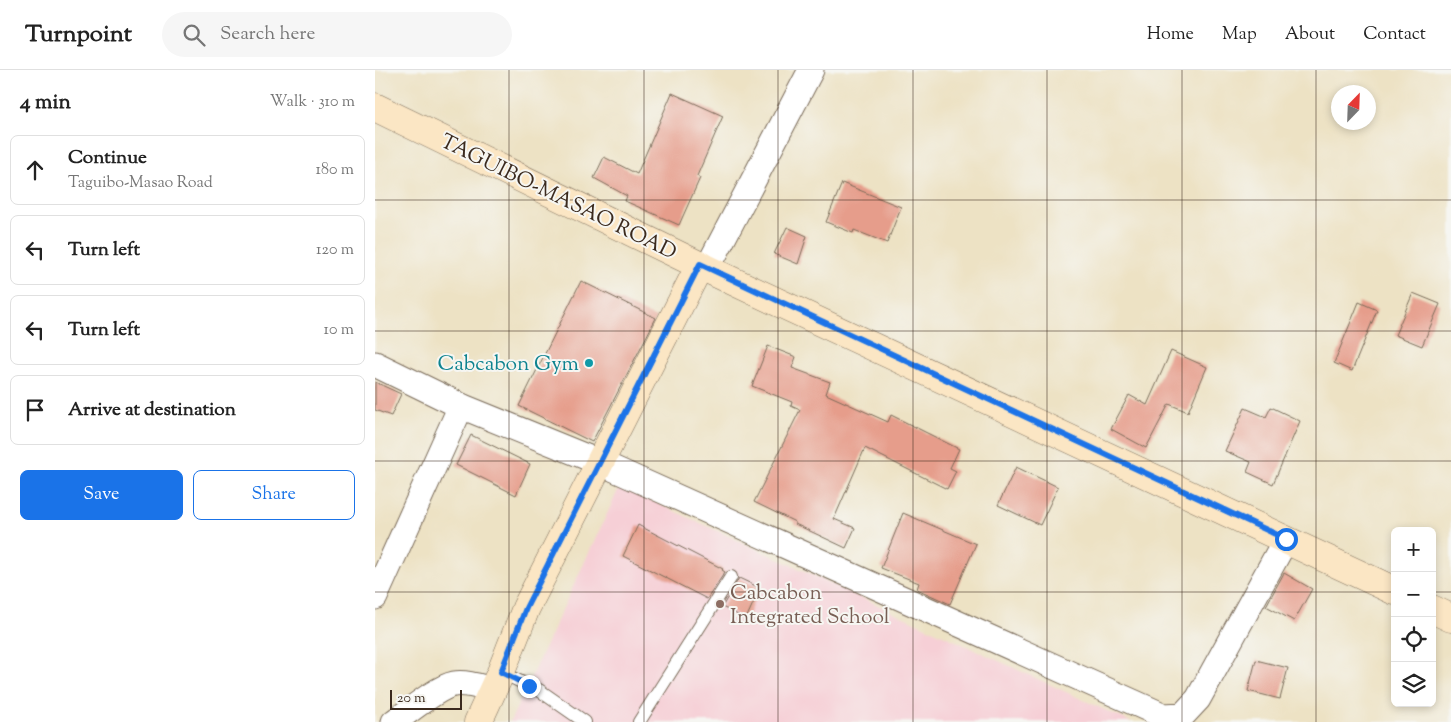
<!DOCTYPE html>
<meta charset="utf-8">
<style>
:root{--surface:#fff;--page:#f6f6f6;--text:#222;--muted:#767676;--line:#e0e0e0;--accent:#1a73e8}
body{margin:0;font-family:"Sorts Mill Goudy",serif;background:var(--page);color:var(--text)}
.controls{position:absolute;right:15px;bottom:15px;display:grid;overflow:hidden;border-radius:8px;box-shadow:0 2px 8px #0003}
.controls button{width:45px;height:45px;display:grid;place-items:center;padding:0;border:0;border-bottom:1px solid var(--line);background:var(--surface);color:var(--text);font:25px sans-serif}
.compass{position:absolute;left:956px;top:15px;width:45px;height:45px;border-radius:50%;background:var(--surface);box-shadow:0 2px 8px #0003;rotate:23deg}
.scale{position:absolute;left:15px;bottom:12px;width:72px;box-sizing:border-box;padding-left:5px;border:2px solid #3b2a1e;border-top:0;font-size:14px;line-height:18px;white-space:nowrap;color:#3b2a1e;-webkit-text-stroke:4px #f6f6f2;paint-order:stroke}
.stop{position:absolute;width:15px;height:15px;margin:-11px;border:4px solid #1a73e8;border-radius:50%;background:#fff}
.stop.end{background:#1a73e8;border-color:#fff;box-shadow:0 1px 5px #0008}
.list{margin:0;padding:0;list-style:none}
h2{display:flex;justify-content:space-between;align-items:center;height:65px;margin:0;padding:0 20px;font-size:21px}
h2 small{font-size:16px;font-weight:400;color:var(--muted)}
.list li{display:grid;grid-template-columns:32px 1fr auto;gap:15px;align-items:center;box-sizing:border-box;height:70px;margin:0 10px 10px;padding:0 10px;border:1px solid var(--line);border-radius:8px}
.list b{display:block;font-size:19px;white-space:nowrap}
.list p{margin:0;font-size:16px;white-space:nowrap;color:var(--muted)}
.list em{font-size:16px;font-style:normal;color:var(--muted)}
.actions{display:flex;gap:10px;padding:15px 20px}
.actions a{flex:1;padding:11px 0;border:1px solid var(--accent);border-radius:8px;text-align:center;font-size:18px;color:var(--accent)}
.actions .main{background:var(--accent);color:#fff}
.icon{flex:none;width:28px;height:28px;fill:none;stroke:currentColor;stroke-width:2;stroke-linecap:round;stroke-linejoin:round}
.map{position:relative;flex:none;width:1076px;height:652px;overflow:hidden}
header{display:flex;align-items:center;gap:30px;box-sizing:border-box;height:70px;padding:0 25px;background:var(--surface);border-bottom:1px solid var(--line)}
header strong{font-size:24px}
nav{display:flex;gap:28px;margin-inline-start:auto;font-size:18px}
.search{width:350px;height:45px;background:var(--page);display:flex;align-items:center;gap:12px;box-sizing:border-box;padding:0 18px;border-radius:28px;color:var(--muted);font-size:19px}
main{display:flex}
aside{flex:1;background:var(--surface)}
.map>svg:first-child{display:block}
</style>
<header>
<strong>Turnpoint</strong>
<div class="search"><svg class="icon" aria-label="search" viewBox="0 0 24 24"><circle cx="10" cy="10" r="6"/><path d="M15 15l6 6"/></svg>Search here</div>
<nav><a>Home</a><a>Map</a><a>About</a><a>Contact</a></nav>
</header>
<main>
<aside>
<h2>4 min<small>Walk · 310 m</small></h2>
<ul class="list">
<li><svg class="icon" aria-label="ahead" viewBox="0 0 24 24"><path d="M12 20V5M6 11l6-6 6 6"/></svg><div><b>Continue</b><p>Taguibo-Masao Road</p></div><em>180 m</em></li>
<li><svg class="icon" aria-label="left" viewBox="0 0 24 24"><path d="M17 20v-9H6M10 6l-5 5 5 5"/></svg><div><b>Turn left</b></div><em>120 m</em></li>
<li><svg class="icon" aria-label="left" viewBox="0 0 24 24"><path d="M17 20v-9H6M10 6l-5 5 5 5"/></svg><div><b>Turn left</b></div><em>10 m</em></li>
<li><svg class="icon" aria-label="arrive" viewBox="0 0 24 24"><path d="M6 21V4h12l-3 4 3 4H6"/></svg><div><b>Arrive at destination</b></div></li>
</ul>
<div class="actions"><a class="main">Save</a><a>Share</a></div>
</aside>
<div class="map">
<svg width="1076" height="652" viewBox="0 0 1076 652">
<rect width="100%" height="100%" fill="#f6f6f2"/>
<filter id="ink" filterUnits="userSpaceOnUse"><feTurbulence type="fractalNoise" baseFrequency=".02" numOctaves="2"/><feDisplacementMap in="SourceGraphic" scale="10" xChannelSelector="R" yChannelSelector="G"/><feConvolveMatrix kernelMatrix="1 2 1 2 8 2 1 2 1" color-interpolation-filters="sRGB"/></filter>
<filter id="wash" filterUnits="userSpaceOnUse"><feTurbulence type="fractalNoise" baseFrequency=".0096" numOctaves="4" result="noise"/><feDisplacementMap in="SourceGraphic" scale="20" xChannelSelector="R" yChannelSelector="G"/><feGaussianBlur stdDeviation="1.12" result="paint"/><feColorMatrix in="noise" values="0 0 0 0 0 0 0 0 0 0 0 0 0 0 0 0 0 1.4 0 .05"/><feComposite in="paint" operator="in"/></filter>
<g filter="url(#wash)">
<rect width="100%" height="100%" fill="#ede2c4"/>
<polygon fill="#f6cfd6" points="245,416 756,652 135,652"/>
<g id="blocks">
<g fill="#e69d8b">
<polygon points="297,23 348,46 322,106 325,108 304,155 250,131 252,126 219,108 229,87 262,104"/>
<polygon points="467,113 526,137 512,173 479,160 478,163 451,152"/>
<polygon points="412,157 432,166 423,194 399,184"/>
<polygon points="206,211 281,248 217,372 144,336"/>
<polygon points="1038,223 1065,234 1047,276 1020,265"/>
<polygon points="984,232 1002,240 977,301 959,293"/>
<polygon points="393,276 421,287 417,298 455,312 451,324 513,352 516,345 584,379 575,398 581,401 572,419 490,378 459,449 480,458 471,478 420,454 420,452 379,432 425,340 416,336 417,332 377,316"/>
<polygon points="796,281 832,297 813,342 794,334 771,378 736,359 754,325 772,335"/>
<polygon points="0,312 26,324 16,346 0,340"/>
<polygon points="896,337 925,351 898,414 872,402 876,392 850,381 870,338 891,347"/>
<polygon points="96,365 155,394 141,425 81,395"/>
<polygon points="641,397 683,417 665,455 623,435"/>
<polygon points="528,443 601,474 575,534 542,519 544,513 506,498"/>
<polygon points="263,455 348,499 347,500 350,502 332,529 248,486"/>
<polygon points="909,503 937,519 919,551 891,536"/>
<polygon points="364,508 385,518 371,549 347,537"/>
<polygon points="881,590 913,598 905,629 873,621"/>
</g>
</g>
</g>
<g filter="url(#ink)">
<use href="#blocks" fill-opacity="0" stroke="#796a58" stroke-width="1"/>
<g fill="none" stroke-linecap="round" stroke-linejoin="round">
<defs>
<g id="lane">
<polyline points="126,602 154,616"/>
<polyline points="164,620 210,652"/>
<polyline points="264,652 356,507"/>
</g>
<g id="street">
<polyline points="332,199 436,0"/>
<polyline points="0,294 86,336 226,393 789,646 808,645 823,629 911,469"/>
<polyline points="0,527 86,336"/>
<path d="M19,652C33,642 63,617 79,614C91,612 106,617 118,620"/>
</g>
<g id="secondary">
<polyline points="0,37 332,199 1020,521"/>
<polyline points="1057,539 1076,548"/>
<polyline points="103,652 126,602 151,538 325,195"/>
</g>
</defs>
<use href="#lane" stroke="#796a58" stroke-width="14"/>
<use href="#street" stroke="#796a58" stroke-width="27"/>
<use href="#secondary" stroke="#796a58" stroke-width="29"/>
<use href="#lane" stroke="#fff" stroke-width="12"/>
<use href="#street" stroke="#fff" stroke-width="25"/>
<use href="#secondary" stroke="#fbe6c4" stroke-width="28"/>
</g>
</g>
<g fill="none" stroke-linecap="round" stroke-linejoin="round" filter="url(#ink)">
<polyline stroke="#1a73e8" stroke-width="6" points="154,616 126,602 151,538 325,194 911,469"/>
</g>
<path fill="none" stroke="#3b2a1e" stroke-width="1" stroke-opacity="0.55" d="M134,0V652M269,0V652M403,0V652M538,0V652M672,0V652M807,0V652M941,0V652M0,130H1076M0,261H1076M0,391H1076M0,522H1020M1057,522H1076"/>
<circle fill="#0f9aa8" stroke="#f6f6f2" stroke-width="2" cx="214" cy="293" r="5"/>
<circle fill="#8d6e63" stroke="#f6f6f2" stroke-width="2" cx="345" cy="534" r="5"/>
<g text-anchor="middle" stroke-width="4" stroke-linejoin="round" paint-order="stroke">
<g font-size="21" fill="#3b2a1e" stroke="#f6f6f2">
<text transform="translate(184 126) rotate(26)" y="7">TAGUIBO-MASAO ROAD</text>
</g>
<g font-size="21" fill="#0d838f" stroke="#f6f6f2" text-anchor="end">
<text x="204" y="300">Cabcabon Gym</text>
</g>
<g font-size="21" fill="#785e54" stroke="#f6f6f2" text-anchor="start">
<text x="355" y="529">Cabcabon<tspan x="355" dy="24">Integrated School</tspan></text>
</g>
</g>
</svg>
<div class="controls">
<button>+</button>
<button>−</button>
<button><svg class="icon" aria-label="locate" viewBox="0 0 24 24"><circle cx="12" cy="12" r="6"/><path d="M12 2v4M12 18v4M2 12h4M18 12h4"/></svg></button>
<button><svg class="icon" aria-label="layers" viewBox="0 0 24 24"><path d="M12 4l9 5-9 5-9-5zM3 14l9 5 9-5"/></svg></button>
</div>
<svg class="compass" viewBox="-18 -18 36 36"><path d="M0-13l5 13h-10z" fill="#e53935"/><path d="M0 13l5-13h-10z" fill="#767676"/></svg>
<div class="scale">20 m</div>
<div class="stop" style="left:911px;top:469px"></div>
<div class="stop end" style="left:154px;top:616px"></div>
</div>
</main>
